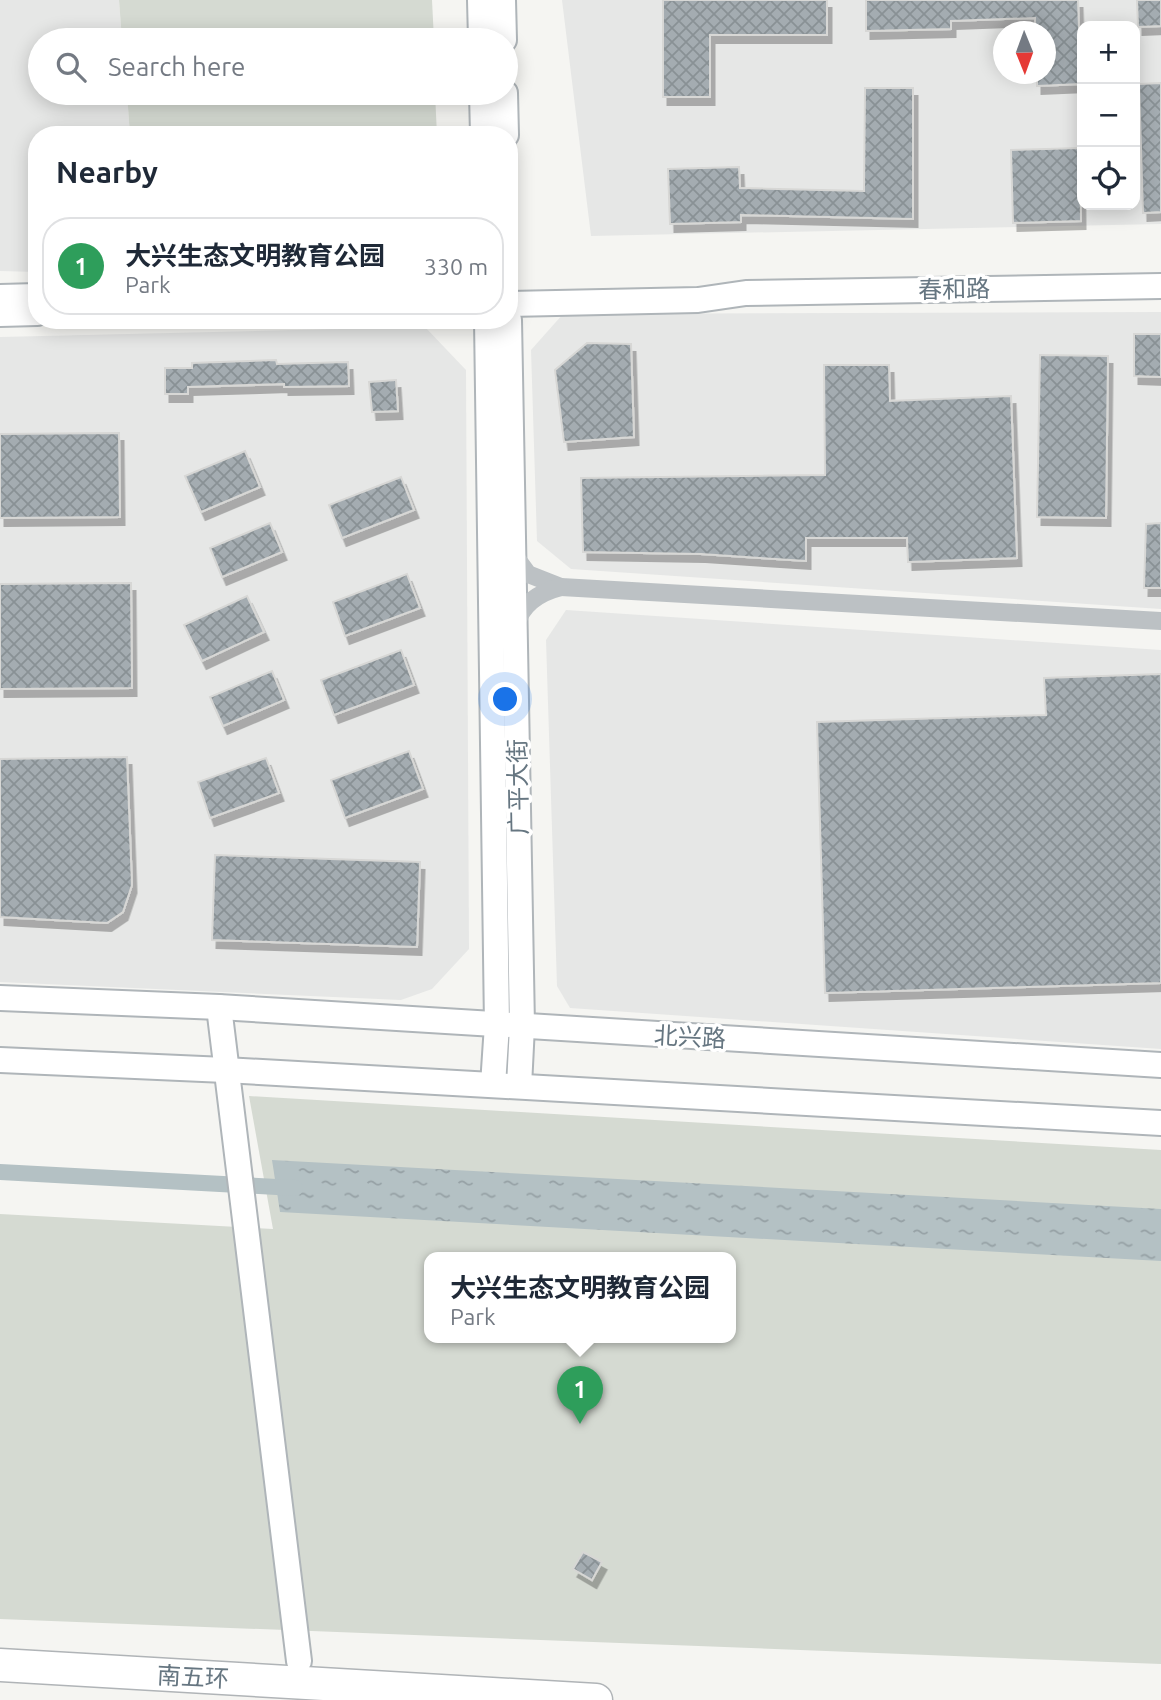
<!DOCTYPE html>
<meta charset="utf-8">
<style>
:root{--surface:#fff;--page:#f2f2f3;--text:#1f2937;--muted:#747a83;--line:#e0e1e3;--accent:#0f766e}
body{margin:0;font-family:Ubuntu,"Noto Sans SC",sans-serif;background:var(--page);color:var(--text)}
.controls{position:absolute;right:21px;top:21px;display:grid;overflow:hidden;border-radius:14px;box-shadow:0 4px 18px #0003}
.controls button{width:63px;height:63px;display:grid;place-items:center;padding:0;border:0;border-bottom:2px solid var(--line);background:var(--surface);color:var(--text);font:35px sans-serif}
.compass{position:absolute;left:993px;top:21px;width:63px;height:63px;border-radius:50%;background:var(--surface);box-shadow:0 4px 18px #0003;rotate:179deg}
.you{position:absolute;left:506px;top:700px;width:24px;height:24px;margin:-18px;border:5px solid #fff;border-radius:50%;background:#1a73e8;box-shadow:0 0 0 10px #1a73e833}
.badge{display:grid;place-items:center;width:46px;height:46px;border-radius:50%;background:var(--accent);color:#fff;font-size:23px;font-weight:700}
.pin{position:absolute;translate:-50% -58px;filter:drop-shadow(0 2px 4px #0008)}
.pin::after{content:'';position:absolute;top:37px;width:24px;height:21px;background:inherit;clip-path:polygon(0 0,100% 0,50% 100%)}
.popup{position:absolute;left:424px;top:1252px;width:312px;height:91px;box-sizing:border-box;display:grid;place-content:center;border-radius:14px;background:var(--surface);filter:drop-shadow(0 2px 5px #0005);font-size:23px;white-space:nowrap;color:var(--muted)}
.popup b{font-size:26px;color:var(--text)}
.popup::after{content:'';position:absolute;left:50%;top:100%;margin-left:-14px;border:14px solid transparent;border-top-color:var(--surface)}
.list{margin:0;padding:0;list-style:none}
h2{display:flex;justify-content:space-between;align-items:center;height:91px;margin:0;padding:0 28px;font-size:30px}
h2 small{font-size:23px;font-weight:400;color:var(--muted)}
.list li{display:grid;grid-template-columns:46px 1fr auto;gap:21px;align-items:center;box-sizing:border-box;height:98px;margin:0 14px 14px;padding:0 14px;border:2px solid var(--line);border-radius:28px}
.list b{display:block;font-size:26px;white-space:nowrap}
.list p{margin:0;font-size:23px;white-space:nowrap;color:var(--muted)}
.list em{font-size:23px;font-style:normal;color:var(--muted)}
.icon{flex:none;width:38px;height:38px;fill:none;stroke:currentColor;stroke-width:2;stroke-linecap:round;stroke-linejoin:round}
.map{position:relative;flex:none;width:1161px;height:1700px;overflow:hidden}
.search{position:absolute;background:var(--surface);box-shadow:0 4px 18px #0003;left:28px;top:28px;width:490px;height:77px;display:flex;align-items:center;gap:18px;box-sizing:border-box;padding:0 24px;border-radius:38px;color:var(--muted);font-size:26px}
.panel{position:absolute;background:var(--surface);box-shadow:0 4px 18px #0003;left:28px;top:126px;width:490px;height:203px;border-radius:28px}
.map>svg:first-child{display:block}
</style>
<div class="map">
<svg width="1161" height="1700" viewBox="0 0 1161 1700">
<defs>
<pattern id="water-ripples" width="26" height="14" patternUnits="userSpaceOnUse" patternTransform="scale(1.75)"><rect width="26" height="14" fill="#b4c1c4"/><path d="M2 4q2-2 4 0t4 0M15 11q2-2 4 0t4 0" fill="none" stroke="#96a1a5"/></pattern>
<pattern id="building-cross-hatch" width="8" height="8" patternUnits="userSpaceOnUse" patternTransform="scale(1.75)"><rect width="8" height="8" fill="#a4acb1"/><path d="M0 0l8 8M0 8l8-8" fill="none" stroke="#899195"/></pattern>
<filter id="shadow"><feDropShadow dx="4.5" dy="8" stdDeviation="0" flood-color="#0004"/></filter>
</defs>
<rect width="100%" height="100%" fill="#f5f5f2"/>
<g fill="#e6e7e6" fill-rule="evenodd">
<path d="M0 0H119L122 40H40V93H127L130 135H37V272L0 271Z"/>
<path d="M562 0H1161V224L591 236ZM1082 26H1135V205H1082ZM1004 32H1046V74H1004Z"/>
<path d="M1161 312V609L571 569 537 541 531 350 563 314Z"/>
<path d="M425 327 466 370 469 949 432 989 401 1000 0 982V337Z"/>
<path d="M566 610 1161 650V1049L570 1008 557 986 546 640Z"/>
</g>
<g fill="#d5dad2" fill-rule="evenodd">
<path d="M119 0H432L434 40H122Z"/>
<path d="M127 93H435L437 135H130Z"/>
<path d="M249 1096 1161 1150V1664L0 1619V1214L273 1229ZM430 1258H730V1338H430Z"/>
</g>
<path fill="url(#water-ripples)" d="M272 1160 1161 1209V1261L280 1212Z"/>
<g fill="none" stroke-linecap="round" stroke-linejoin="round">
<path stroke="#b4c1c4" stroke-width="16" d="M0 1172 295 1188"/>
</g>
<g fill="url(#building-cross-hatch)" stroke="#d7d7d5" stroke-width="2" filter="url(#shadow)">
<path d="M663 0H827V35H710V97H663Z"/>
<path d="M866 0H1078L1081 84 1037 86V74H1046V32H1035V18L951 21V29L866 31Z"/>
<path d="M1137 0H1161V26L1138 27Z"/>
<path d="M1161 83V212L1143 213 1139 84Z"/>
<path d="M865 88H913V219L741 215V222L670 224 668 169 739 167 740 188 864 191Z"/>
<path d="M1080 148 1081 221 1013 223 1011 150Z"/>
<path d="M1134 334H1161V377L1134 376Z"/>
<path d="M587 343 631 344 634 437 564 442 555 370Z"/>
<path d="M1040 355 1108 356 1106 518 1037 517Z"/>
<path d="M276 360 277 364 348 362 349 386 284 387V384L188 387V394H165V368H192V363Z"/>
<path d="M824 365H889L890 401 1011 396 1017 558 908 562 907 538H806V561L701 554 583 552 581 478 825 475Z"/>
<path d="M396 380 398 411 372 412 369 382Z"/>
<path d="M119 433 120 517 0 518V434Z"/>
<path d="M245 451 260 487 201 512 185 476Z"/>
<path d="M401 477 414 510 342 538 329 505Z"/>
<path d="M270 523 282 552 222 577 210 548Z"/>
<path d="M1161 523V588H1144L1146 524Z"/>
<path d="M407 574 420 608 345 636 333 602Z"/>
<path d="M131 583 132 688 0 689V584Z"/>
<path d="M247 596 264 632 202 661 184 625Z"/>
<path d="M401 650 414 685 334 715 321 680Z"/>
<path d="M272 671 284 700 223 726 210 697Z"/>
<path d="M1161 674V983L825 993 817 722 1046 715 1044 678Z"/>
<path d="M409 751 423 789 345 818 331 780Z"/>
<path d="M127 757 132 885 123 912 107 923 0 917V759Z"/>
<path d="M266 758 279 793 210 818 198 782Z"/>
<path d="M215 855 420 862 417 947 212 940Z"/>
<path d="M583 1552 602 1562 592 1580 573 1569Z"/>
</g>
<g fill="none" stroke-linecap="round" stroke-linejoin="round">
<g stroke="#afb5b9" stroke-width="28">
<g id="secondary">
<path d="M480 0 481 40"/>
<path d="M503 0 504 40"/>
<path d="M482 93 483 135"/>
<path d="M505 93 506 135"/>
<path d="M0 297 37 296"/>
<path d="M509 304 698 300 746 293 1161 286"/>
<path d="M0 314 37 313"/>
<path d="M487 320 497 1025 493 1085"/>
<path d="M509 320 522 1026 519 1086"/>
<path d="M0 998 219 1007 1161 1065"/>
<path d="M219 1007 299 1661"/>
<path d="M0 1060 225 1070 1161 1123"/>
</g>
</g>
<g stroke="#b0b4b7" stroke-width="35">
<path id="highway" d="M0 1665 596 1700"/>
</g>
<g stroke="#bcc1c4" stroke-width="18">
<path d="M514 555 528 574 561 587 1161 621"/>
<path d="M516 625C522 603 541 592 561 587"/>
</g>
<use href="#secondary" stroke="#fff" stroke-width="24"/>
<use href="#highway" stroke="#fff" stroke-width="32"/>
</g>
<g text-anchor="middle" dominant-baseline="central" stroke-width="7" stroke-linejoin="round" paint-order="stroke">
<g font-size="24" fill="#667681" stroke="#fff">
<text transform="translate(954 289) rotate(-1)">春和路</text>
<text transform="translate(518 787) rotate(-91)">广平大街</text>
<text transform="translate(690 1037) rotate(3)">北兴路</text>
<text transform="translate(193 1677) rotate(3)">南五环</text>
</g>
</g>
</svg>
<div class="controls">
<button>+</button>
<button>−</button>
<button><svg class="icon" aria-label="locate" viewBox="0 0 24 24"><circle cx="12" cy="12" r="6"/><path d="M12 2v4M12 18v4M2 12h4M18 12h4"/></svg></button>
</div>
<svg class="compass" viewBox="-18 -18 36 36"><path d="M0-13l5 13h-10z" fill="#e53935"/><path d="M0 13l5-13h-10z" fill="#747a83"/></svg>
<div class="you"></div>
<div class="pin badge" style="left:580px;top:1424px;background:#2e9e5b">1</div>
<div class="popup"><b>大兴生态文明教育公园</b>Park</div>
<div class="search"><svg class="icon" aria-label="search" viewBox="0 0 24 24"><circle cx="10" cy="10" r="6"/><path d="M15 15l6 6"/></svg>Search here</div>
<section class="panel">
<h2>Nearby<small></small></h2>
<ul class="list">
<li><span class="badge" style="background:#2e9e5b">1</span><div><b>大兴生态文明教育公园</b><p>Park</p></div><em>330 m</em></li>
</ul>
</section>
</div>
